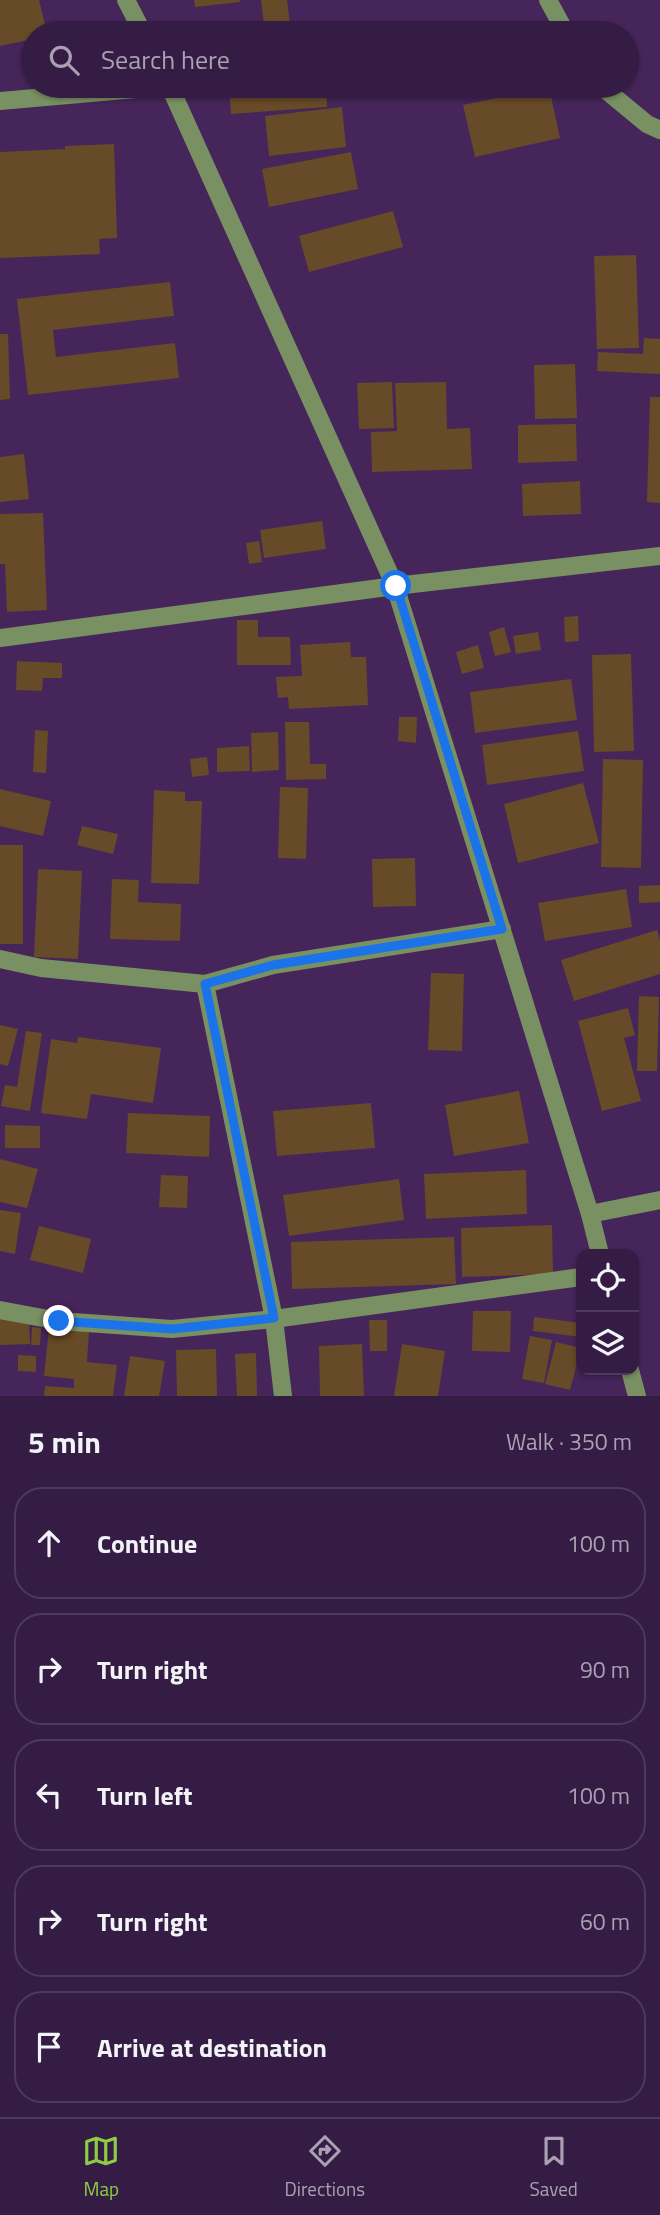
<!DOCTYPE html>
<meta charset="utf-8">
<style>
:root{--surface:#341c44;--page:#3f294f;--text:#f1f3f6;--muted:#a9a1b2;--line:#4e3a5d;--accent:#8ecd42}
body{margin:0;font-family:"Titillium Web",sans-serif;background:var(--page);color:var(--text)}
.controls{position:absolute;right:21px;bottom:21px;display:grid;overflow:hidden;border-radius:14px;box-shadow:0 2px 5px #0004}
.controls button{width:63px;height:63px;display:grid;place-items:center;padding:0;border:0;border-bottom:2px solid var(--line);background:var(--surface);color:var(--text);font:35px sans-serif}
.stop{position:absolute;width:21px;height:21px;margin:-16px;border:5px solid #1a73e8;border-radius:50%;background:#fff}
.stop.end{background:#1a73e8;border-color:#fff;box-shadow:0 2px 7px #0008}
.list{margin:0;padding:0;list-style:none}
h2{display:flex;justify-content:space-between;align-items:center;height:91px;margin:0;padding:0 28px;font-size:30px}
h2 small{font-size:23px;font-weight:400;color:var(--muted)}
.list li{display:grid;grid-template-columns:46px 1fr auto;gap:21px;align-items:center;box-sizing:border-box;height:112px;margin:0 14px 14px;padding:0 14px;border:2px solid var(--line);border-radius:28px}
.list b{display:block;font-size:26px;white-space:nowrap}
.list em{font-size:23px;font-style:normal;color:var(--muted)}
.icon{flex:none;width:38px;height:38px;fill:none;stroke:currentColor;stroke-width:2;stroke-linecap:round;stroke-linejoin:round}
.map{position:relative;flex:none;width:660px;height:1396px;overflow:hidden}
.search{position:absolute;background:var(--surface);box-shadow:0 2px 5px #0004;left:21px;right:21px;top:21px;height:77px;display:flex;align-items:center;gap:18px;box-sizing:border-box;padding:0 24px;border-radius:38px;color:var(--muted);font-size:26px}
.sheet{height:721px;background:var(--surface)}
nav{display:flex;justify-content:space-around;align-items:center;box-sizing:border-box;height:98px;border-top:2px solid var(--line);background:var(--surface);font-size:19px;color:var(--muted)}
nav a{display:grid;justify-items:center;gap:4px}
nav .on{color:var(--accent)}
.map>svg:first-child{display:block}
</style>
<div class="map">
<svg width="660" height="1396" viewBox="0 0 660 1396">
<rect width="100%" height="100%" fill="#46255a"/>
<g fill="#674a27">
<path d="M0 0H39L47 33H33V39L0 46Z"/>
<path d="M194 0H240V2L195 7Z"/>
<path d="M261 0H287L291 32 265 33Z"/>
<path d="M229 86H326L327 107 231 114Z"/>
<path d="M549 87 560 138 475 157 463 105Z"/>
<path d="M342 107 346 147 269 156 265 116Z"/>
<path d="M114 144 117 238 99 239 100 254 0 258V152L65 149V146Z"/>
<path d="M351 152 358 189 269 207 262 169Z"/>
<path d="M393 211 403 247 309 272 299 236Z"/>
<path d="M636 255 639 348 597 349 594 256Z"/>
<path d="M170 282 174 316 53 330 56 357 175 343 179 378 28 395 17 299Z"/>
<path d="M0 334H8L10 399 0 400Z"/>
<path d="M644 338 660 339V374L597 371 598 352 643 354Z"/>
<path d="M575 364 577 418 535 419 534 365Z"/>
<path d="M392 382 394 428 359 429 357 383Z"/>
<path d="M446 382 447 429 470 428 472 469 372 472 371 432 397 431 395 383Z"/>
<path d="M650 397H660V503L647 502Z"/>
<path d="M576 424 577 461 518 463V425Z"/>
<path d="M24 454 29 499 0 502V457Z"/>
<path d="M580 481 581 514 523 516 522 484Z"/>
<path d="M43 513 47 610 7 612 5 564H0V514Z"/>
<path d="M322 521 326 549 264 558 260 530Z"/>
<path d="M259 541 262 562 249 564 246 543Z"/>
<path d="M578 616 579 641 565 642 564 617Z"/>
<path d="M237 620H258V637H290L291 665H237Z"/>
<path d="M504 627 511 652 495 656 489 632Z"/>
<path d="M538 632 541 650 516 654 513 636Z"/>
<path d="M350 642 351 657H366L368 705 289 709 288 697 278 698 276 677 302 676 300 645Z"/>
<path d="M478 645 484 668 462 674 456 652Z"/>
<path d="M631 654 634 751 594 752 592 655Z"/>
<path d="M17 661 62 663V678H43L42 691 16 690Z"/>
<path d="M571 679 577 720 475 733 470 692Z"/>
<path d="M399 717H417L416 743 398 741Z"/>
<path d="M285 722H309L310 764H326V779L286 780Z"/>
<path d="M35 730 48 731 46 773 33 772Z"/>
<path d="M578 731 584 771 487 785 482 745Z"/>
<path d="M278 732 279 770 252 772 251 733Z"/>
<path d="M249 746 250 771 217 772V748Z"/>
<path d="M207 757 209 775 192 777 190 759Z"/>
<path d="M603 759 643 760 641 868 601 867Z"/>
<path d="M583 783 599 843 518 863 504 804Z"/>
<path d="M280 787 308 788 306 859 278 858Z"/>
<path d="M0 789 51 801 43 836 0 826Z"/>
<path d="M154 790 185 792V801H202L199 884 151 883Z"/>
<path d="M82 826 118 834 113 854 77 845Z"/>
<rect x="0" y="845" width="23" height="99"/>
<path d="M415 858 416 906 373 907 372 859Z"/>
<path d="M38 869 82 871 78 959 34 957Z"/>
<path d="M112 879 139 880 138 902 181 904 180 941 110 939Z"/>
<path d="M660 885V902L639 903V886Z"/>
<path d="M626 889 632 927 545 941 538 903Z"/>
<path d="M657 930 660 940V974L574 1001 561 960Z"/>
<path d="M431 973 464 974 462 1051 428 1050Z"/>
<path d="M639 996 659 997 657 1071H637Z"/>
<path d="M628 1008 635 1035 624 1038 641 1101 602 1111 578 1021Z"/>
<path d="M0 1025 18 1029 8 1066 0 1064Z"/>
<path d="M26 1031 42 1033 30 1111 1 1106 5 1085 17 1087Z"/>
<path d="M78 1037 161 1048 153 1103 91 1094 87 1119 41 1113 51 1039 77 1043Z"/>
<path d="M519 1091 529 1143 454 1156 445 1105Z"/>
<path d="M371 1103 375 1148 277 1156 273 1111Z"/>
<path d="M128 1113 210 1116 209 1157 126 1153Z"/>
<path d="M5 1125 40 1126V1148H5Z"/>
<path d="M0 1159 38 1169 27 1208 0 1202Z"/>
<path d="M526 1170 527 1214 426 1219 424 1174Z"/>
<path d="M161 1175 188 1176 187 1208 159 1207Z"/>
<path d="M399 1179 404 1220 289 1236 283 1195Z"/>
<path d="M0 1210 21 1213 15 1254 0 1251Z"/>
<path d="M552 1225 553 1274 462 1277 461 1228Z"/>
<path d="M39 1226 91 1239 83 1273 30 1260Z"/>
<path d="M454 1237 456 1284 292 1289 291 1242Z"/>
<path d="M473 1311H511L510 1352 472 1351Z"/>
<path d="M534 1317 581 1323V1337L533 1331Z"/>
<path d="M29 1318 30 1344 0 1345V1319Z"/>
<path d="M369 1320H387V1351H370Z"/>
<path d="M32 1327 41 1328 40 1345H31Z"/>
<path d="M49 1328 89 1331 87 1362 117 1365 113 1396H44L45 1386 74 1388V1379L44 1376Z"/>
<path d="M530 1336 552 1340 544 1383 522 1379Z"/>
<path d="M556 1342 581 1348 570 1390 545 1384Z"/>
<path d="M362 1344 364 1396H320L319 1346Z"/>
<path d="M402 1344 445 1351 438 1396H394Z"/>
<path d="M216 1349 217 1396H177L176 1350Z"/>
<path d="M256 1353 257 1396H237L235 1354Z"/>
<path d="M18 1355 36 1356V1372L18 1371Z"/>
<path d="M130 1356 165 1361 159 1396H124Z"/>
</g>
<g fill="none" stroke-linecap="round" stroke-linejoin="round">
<g stroke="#799162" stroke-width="18">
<path d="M126 0 143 33"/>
<path d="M548 0 566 33"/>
<path d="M601 86 647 124 660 130"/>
<path d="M170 87 395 586 660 556"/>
<path d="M0 101 170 86"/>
<path d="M0 638 395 586 590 1214 600 1254"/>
<path d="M0 959 41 968 205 984 273 965 502 929"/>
<path d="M205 984 274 1319 283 1396"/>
<path d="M590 1214 660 1200"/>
<path d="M0 1310 59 1321 172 1329 274 1319 581 1277"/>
<path d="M630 1370 637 1396"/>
</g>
</g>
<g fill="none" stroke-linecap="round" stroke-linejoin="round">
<path stroke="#1a73e8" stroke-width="9" d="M59 1321 172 1329 274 1318 205 984 273 965 502 929 396 586"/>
</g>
</svg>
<div class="controls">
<button><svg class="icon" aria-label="locate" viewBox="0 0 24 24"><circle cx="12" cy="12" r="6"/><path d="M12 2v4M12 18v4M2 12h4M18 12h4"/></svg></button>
<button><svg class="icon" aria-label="layers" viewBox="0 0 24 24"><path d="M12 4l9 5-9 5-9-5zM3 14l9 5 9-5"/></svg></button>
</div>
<div class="stop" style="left:396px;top:586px"></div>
<div class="stop end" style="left:59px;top:1321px"></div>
<div class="search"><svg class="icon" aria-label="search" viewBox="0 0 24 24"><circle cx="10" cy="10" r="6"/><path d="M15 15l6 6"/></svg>Search here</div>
</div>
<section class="sheet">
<h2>5 min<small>Walk · 350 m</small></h2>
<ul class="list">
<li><svg class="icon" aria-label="ahead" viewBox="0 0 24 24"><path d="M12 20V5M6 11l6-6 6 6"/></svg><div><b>Continue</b></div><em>100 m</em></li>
<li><svg class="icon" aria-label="right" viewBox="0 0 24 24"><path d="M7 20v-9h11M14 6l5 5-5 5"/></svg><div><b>Turn right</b></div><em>90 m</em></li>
<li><svg class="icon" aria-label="left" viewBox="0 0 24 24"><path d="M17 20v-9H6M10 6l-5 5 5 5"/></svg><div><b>Turn left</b></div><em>100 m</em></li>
<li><svg class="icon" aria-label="right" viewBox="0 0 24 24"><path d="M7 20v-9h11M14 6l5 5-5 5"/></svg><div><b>Turn right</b></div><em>60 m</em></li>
<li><svg class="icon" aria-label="arrive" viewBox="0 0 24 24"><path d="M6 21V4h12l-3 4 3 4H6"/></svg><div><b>Arrive at destination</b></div></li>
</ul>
</section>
<nav>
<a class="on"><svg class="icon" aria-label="map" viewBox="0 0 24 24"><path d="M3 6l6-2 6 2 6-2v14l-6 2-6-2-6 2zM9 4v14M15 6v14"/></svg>Map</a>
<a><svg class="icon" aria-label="directions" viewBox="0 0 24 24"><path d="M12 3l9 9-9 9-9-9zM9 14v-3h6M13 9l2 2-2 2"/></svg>Directions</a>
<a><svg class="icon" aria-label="saved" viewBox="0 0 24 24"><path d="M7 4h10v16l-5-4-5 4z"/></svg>Saved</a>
</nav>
